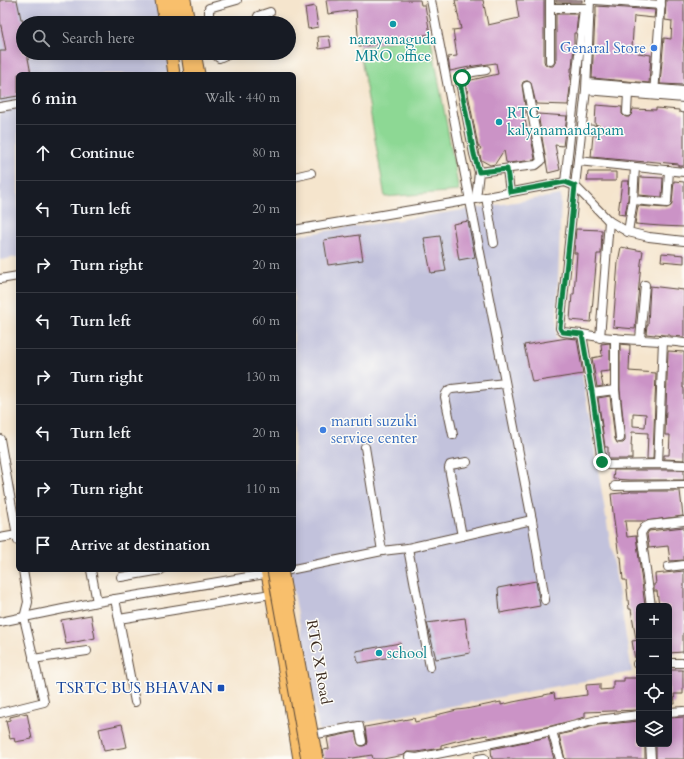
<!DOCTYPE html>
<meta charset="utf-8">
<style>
:root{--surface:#171b24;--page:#242831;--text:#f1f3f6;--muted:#9ea1a6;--line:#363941}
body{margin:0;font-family:Cardo,serif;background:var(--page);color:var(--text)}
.controls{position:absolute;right:12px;bottom:12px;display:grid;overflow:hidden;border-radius:6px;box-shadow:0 2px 10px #0003}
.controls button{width:36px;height:36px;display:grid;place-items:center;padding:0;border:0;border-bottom:1px solid var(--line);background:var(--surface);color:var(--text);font:20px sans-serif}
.stop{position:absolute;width:12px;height:12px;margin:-9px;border:3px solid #0b8043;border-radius:50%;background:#fff}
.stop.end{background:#0b8043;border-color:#fff;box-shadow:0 1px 4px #0008}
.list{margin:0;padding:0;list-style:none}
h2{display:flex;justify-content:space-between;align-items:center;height:52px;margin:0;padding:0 16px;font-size:17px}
h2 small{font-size:13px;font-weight:400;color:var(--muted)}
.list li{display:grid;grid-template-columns:26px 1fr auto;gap:12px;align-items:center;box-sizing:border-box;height:56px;padding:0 16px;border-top:1px solid var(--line)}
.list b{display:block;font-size:15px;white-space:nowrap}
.list em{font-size:13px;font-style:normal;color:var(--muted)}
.icon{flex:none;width:22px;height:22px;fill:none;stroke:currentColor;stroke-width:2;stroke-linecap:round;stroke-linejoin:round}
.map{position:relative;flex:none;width:684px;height:759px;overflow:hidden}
.search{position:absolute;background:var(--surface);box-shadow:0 2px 10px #0003;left:16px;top:16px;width:280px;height:44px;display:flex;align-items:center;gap:10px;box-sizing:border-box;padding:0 14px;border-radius:22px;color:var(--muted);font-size:15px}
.panel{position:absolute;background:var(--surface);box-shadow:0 2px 10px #0003;left:16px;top:72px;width:280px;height:500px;border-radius:6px}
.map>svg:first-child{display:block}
</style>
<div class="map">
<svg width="684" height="759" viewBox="0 0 684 759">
<rect width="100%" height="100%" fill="#fdfcf7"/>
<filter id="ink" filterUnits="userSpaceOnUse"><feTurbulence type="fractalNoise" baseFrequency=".025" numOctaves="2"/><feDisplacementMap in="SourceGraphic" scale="8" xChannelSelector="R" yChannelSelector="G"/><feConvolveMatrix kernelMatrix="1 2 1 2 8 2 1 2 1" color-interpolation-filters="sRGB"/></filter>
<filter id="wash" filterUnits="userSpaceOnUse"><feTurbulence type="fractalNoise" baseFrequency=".012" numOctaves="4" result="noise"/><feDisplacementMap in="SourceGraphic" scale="16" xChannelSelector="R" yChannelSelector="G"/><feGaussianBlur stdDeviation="0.9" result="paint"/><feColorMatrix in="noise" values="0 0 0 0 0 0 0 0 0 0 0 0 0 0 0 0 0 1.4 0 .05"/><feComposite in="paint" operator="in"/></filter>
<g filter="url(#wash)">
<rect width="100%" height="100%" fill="#f5e5cd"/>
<g fill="#c2c2dc">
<path d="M0 0H158L162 23H23V53H167L171 74H18V257L0 260Z"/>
<path d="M561 195 556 341 577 344 632 672 319 731 290 570H294V236Z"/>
</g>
<path fill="#8dd894" stroke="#648159" d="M430 34 459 191 385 197 359 47Z"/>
<g id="blocks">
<g fill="#cb93c6" fill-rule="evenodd">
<path d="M0 0H17L21 19H23V25H22L23 32V53H27L31 74H18V96L0 99V51H6L0 21Z"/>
<path d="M326 0H420L421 5H425L430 34 359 47 356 10 328 14Z"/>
<path d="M455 0H483L488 25 519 18 516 0H544V61L545 64 550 66H553L556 61V14H578L576 33H574V45L572 68H571V74H570L571 79 568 105 536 104 531 83 528 81H526L523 82 522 85 526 113H524L527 132H530L535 159 534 160 509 163 506 162 504 150 495 164 490 165 481 160 479 151 481 148 478 146 466 83 467 81 498 74 496 63 474 66 450 71 448 57 457 56 453 30 461 29Z"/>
<rect x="556" y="0" width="26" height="2"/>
<path d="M666 0H684V35L683 51H684V85L660 84 664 38 671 39 672 21 665 20Z"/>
<path d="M315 6 318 27 308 29 305 8Z"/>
<path d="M596 6 655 10 654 18 634 16 633 32 632 47H638V53L651 55 649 83 592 78 595 16H596Z"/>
<path d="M329 36 331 47 319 49 318 37Z"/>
<path d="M596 105 622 107V114L624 116 626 117H629L631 115 633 109 656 110V108L679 110V112L684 113V166H678V164L646 161V162L591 157 593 135H599L601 133 602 131V128L600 126 595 124Z"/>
<path d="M538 114 567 116 563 146 555 145 560 170 548 173Z"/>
<path d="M588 172H616V181H587Z"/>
<path d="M640 177 663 178 662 197 639 195Z"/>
<path d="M622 181H629L628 199 625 215 618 214Z"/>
<path d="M674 181 684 182V227L660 226 635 224 638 206 667 208 671 206 672 203Z"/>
<path d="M468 221 475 257 459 260 453 224Z"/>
<path d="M576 229 602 230 601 254H597L591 322 570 320 572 294H574L577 253H574Z"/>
<path d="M359 235 363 260 328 265 324 240 338 238V237L345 236 346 237Z"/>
<path d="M440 236 446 271 431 273 424 238Z"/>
<path d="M621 247 643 251 641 263 635 329 613 327 618 262Z"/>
<path d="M662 253 684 255V263L661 261Z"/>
<path d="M650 286 684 290V337L670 336V335H664L655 334V335L646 334 647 325H648Z"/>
<path d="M567 338 577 339 583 374 532 382 524 345Z"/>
<path d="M610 343V371L600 372 603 386 597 387 592 358 602 356 601 344Z"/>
<path d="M620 344 630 345 629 371 656 373 653 459H647L648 433 632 432 631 446H632V459H608V447H605L598 398 610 396 615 439 617 443H623L625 441V437L620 390ZM633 413 646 414 645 427 633 426Z"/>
<path d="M668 351 684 352V373H683V388H684V460L664 459V455H669L670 435H665Z"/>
<path d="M614 470H684V480H629L613 479Z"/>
<path d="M630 491H680L683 516 646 521H625L627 537 636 536 645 606H639V639H636L631 609H629L626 580H623L621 557H619L614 521 611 494 630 492Z"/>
<path d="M684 527V560L670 561 668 546 649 548 647 534 649 531Z"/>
<path d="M684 571V633H683V652L669 653V606H659L657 591H654V584H656L655 574Z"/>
<path d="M536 581 540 606 500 613 498 588Z"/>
<path d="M91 615 95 638 66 644 61 620Z"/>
<path d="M465 618 470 653 436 659 427 623Z"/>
<path d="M639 640V658L635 659 632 641Z"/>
<path d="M400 643 402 655 358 663 356 651Z"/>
<path d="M669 670H683V694H674L675 704H669Z"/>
<path d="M624 678H639V710L585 712V717L551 726 488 738 487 735 456 741 441 745V748L417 752H407L404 755 383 759H373L372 755 346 759H325L323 750 329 749 327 738 355 732 358 744 361 746H363L366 745 367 742 365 727 414 718 415 722 436 717V715L457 710 466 709 501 702V705L513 702 544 696V695L554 693 555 699 587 695 586 685 600 684V690L613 689V681H624Z"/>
<path d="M27 713 32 739 15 742 14 738 10 739 6 721 10 720V717Z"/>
<path d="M684 717V759H656V744H669V718Z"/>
<path d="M639 721V744H645V759H565L559 735 598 725Z"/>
<path d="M122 724 127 747 104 751 99 729Z"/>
<path d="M548 737 554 759H492L491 749Z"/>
</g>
</g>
</g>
<g filter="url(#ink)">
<use href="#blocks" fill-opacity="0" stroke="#574638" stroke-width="1"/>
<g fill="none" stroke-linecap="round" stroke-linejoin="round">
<g stroke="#574638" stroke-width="10">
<g id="minor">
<path d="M431 0 532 520 545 600"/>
<path d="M550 0V61"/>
<path d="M590 0 586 90 575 186 560 328 561 330 563 332 582 334 592 393 602 462 604 464 608 465 658 464 684 465"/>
<path d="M595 0 661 5"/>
<path d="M550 8H589"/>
<path d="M209 23V8L237 0"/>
<path d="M256 23 258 16 270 12"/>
<path d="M213 53 219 58 230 53"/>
<path d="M587 83 684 91"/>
<path d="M586 90 684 98"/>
<path d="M654 94 661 0"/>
<path d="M0 107 18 104"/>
<path d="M627 112 628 93"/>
<path d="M582 129 597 130"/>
<path d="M578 161 684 172"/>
<path d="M507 169 510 192"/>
<path d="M479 172 474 154 460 82C464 71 476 72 486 70"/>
<path d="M294 177 311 173"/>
<path d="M565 182 584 8"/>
<path d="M486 197 494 243"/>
<path d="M476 199 479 172 536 165 541 161 527 86"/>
<path d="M633 200 667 203 669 170"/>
<path d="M294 230 470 200 565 182 575 186 609 221 628 232 649 237 684 241"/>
<path d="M628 232 633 200 635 167"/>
<path d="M0 279 18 276"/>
<path d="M582 334C616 341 650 339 684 343"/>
<path d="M600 338 609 221"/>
<path d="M615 338V390"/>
<path d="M640 339 645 285"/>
<path d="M592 393 615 390 620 438"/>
<path d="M453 435 445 397C446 392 448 390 452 389L505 383"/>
<path d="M0 439 18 541"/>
<path d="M365 447 382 551"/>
<path d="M658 464 663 340"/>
<path d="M615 486 684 485"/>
<path d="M462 536 449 468 450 465 467 462"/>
<path d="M0 538 17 535"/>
<path d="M408 548 430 667"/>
<path d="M668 567 684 565"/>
<path d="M294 569 382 551 408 548 532 520"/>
<path d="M91 570 97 602"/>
<path d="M121 577 161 570"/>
<path d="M115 599 135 702"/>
<path d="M651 606 646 570 641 533 645 527 649 525 684 521"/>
<path d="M119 619 265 595 271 593"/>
<path d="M0 622 97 602 290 570"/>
<path d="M33 659 87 651"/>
<path d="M669 663H684"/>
<path d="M637 664H639"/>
<path d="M669 712 684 711"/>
<path d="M0 713 44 702 24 618 28 602 23 570"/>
<path d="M552 731 560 759"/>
<path d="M317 734 359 726 362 741"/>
<path d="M650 744 651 759"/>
<path d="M409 757 417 758 552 731 597 720 639 715"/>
<path d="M478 759 484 758V759"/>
</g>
</g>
<g stroke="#574638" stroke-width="13">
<g id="major">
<path d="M161 0 165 23"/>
<path d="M169 0 173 23"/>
<path d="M177 0 181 23"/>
<path d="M185 0 189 23"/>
<path d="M171 53 174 74"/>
<path d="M187 53 190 74"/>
<path d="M195 53 199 74"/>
<path d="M266 570 271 593 299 759"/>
</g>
</g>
<use href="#minor" stroke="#fff" stroke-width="8"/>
<use href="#major" stroke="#f8bf6c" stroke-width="11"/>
<g stroke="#574638" stroke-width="13" stroke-linecap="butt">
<g id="major-bridge">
<path d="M273 570 307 759"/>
<path d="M282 570 317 759"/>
</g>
</g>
<use href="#major-bridge" stroke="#f8bf6c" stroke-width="11"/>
</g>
</g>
<g fill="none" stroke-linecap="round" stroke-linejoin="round" filter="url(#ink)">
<path stroke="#0b8043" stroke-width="5" d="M462 78 460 82 474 154 479 172 507 169 510 192 565 182 575 186 560 328 561 330 563 332 582 334 592 392 602 462"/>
</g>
<g fill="#0f9aa8" stroke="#fdfcf7" stroke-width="1.5">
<circle cx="393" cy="24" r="4"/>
<circle cx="499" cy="122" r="4"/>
<circle cx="379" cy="653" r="4"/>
</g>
<g fill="#3f7fe0" stroke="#fdfcf7" stroke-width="1.5">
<circle cx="654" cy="48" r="4"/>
<circle cx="323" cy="430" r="4"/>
</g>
<rect fill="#1a4fb4" stroke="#fdfcf7" stroke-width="1.5" x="217" y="684" width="8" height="8" rx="2"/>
<g text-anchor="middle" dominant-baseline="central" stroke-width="3" stroke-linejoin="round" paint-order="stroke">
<g font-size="15" fill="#0d838f" stroke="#fdfcf7" text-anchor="start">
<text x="393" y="39" text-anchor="middle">narayanaguda<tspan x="393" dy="17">MRO office</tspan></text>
<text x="507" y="113">RTC<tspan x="507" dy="17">kalyanamandapam</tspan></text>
<text x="387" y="653">school</text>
</g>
<g font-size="15" fill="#366cbe" stroke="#fdfcf7" text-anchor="end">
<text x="646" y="48">Genaral Store</text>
<text x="331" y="421" text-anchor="start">maruti suzuki<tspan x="331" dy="17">service center</tspan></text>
</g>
<g font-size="15" fill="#3b2a1e" stroke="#fdfcf7">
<text transform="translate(319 662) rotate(80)">RTC X Road</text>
</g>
<g font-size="15" fill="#164399" stroke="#fdfcf7" text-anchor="end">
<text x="213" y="688">TSRTC BUS BHAVAN</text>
</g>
</g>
</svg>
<div class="controls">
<button>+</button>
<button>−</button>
<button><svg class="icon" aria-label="locate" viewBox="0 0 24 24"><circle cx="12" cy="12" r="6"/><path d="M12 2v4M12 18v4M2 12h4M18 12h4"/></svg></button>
<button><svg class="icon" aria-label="layers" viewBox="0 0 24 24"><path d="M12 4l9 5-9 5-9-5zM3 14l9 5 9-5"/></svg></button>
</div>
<div class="stop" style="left:462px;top:78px"></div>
<div class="stop end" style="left:602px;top:462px"></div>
<div class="search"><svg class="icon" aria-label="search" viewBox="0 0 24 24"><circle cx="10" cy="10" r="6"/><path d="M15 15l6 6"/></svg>Search here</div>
<section class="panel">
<h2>6 min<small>Walk · 440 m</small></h2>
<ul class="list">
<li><svg class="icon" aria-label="ahead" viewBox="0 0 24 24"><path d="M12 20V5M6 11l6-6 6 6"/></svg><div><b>Continue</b></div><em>80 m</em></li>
<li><svg class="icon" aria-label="left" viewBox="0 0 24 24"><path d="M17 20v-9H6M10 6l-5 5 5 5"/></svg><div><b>Turn left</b></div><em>20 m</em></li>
<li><svg class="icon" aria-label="right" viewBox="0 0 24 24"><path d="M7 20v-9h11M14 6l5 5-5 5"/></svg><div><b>Turn right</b></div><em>20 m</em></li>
<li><svg class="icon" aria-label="left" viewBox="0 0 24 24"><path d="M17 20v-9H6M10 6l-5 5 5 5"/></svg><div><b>Turn left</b></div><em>60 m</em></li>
<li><svg class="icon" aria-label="right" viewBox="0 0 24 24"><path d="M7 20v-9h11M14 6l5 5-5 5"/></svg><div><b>Turn right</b></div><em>130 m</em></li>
<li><svg class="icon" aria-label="left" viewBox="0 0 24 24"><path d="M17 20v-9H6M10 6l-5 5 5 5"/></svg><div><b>Turn left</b></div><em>20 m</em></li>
<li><svg class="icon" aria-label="right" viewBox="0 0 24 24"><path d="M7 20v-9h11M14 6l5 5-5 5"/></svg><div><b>Turn right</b></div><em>110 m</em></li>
<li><svg class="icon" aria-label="arrive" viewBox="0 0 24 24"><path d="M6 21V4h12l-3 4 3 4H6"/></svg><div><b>Arrive at destination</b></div></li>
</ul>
</section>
</div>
